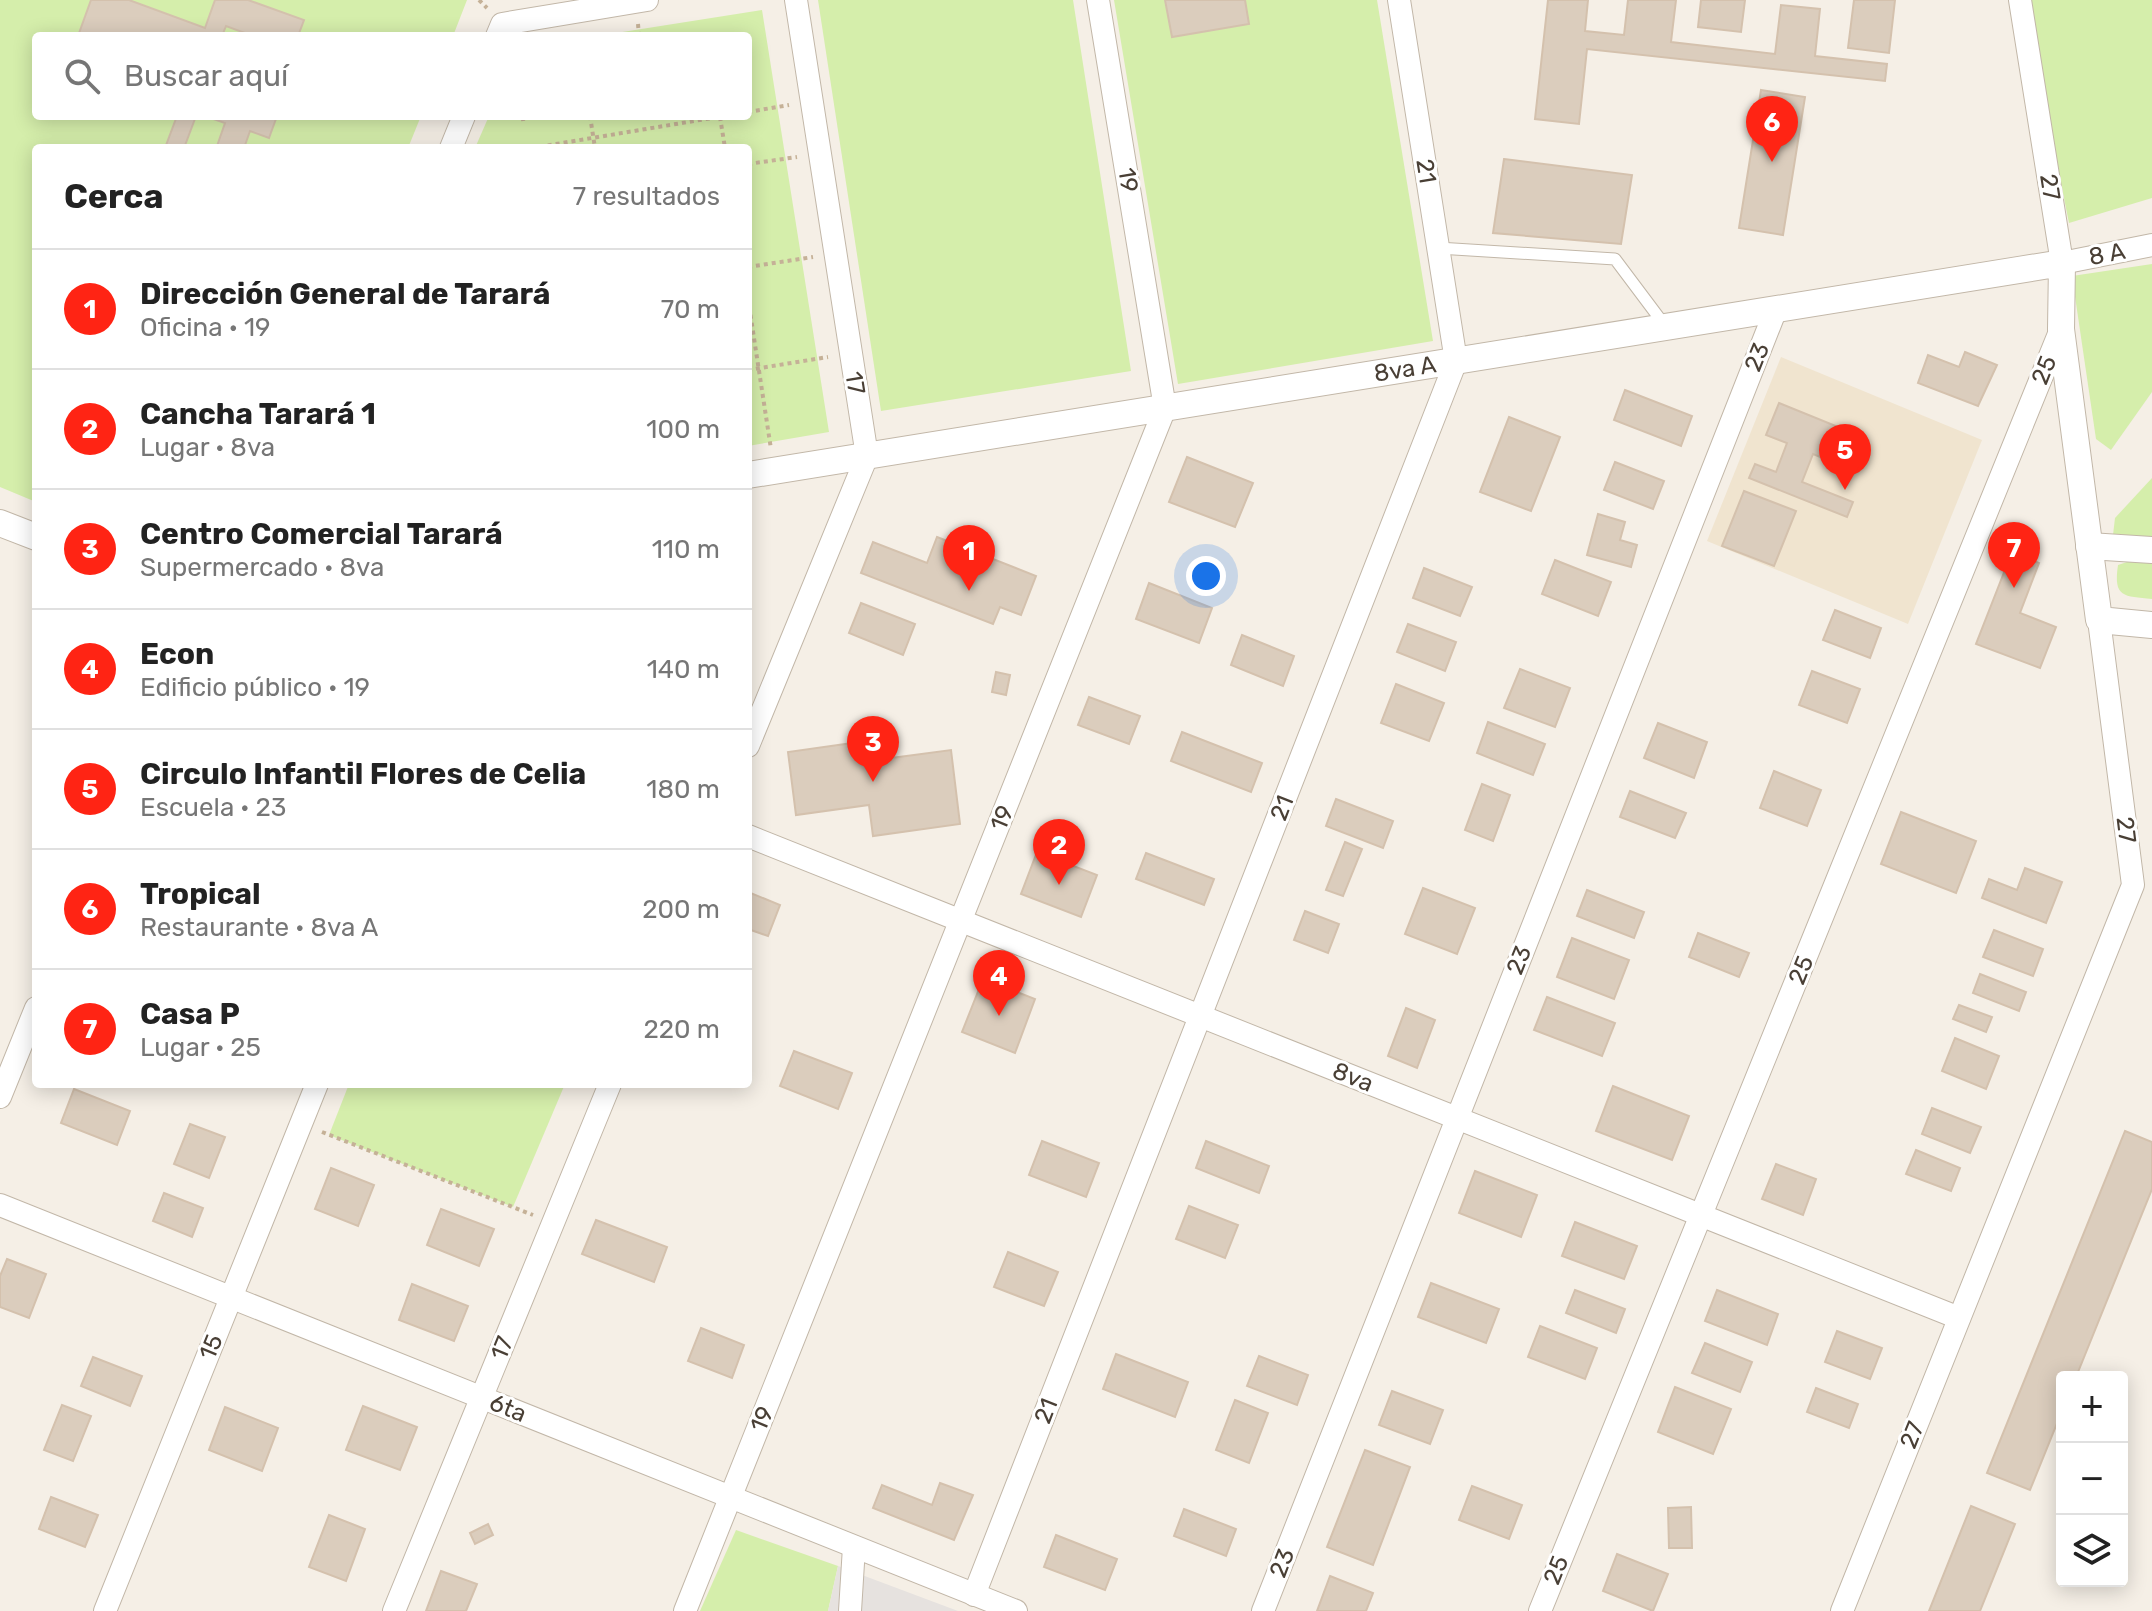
<!DOCTYPE html>
<html lang="es">
<meta charset="utf-8">
<style>
:root{--surface:#fff;--page:#f6f6f6;--text:#222;--muted:#767676;--line:#e0e0e0;--accent:#ff2414}
body{margin:0;font-family:Rubik,sans-serif;background:var(--page);color:var(--text)}
.controls{position:absolute;right:24px;bottom:24px;display:grid;overflow:hidden;border-radius:8px;box-shadow:0 4px 20px #0003}
.controls button{width:72px;height:72px;display:grid;place-items:center;padding:0;border:0;border-bottom:2px solid var(--line);background:var(--surface);color:var(--text);font:40px sans-serif}
.you{position:absolute;left:1206px;top:576px;width:28px;height:28px;margin:-20px;border:6px solid #fff;border-radius:50%;background:#1a73e8;box-shadow:0 0 0 12px #1a73e833}
.badge{display:grid;place-items:center;width:52px;height:52px;border-radius:50%;background:var(--accent);color:#fff;font-size:26px;font-weight:700}
.pin{position:absolute;translate:-50% -66px;filter:drop-shadow(0 2px 4px #0008)}
.pin::after{content:'';position:absolute;top:42px;width:28px;height:24px;background:inherit;clip-path:polygon(0 0,100% 0,50% 100%)}
.list{margin:0;padding:0;list-style:none}
h2{display:flex;justify-content:space-between;align-items:center;height:104px;margin:0;padding:0 32px;font-size:34px}
h2 small{font-size:26px;font-weight:400;color:var(--muted)}
.list li{display:grid;grid-template-columns:52px 1fr auto;gap:24px;align-items:center;box-sizing:border-box;height:120px;padding:0 32px;border-top:2px solid var(--line)}
.list b{display:block;font-size:30px;white-space:nowrap}
.list p{margin:0;font-size:26px;white-space:nowrap;color:var(--muted)}
.list em{font-size:26px;font-style:normal;color:var(--muted)}
.icon{flex:none;width:44px;height:44px;fill:none;stroke:currentColor;stroke-width:2;stroke-linecap:round;stroke-linejoin:round}
.map{position:relative;flex:none;width:2152px;height:1611px;overflow:hidden}
.search{position:absolute;background:var(--surface);box-shadow:0 4px 20px #0003;left:32px;top:32px;width:720px;height:88px;display:flex;align-items:center;gap:20px;box-sizing:border-box;padding:0 28px;border-radius:8px;color:var(--muted);font-size:30px}
.panel{position:absolute;background:var(--surface);box-shadow:0 4px 20px #0003;left:32px;top:144px;width:720px;height:944px;border-radius:8px}
.map>svg:first-child{display:block}
</style>
<div class="map">
<svg width="2152" height="1611" viewBox="0 0 2152 1611">
<rect width="100%" height="100%" fill="#f5efe6"/>
<path fill="#f0e4cf" d="M1781 357 1982 440 1908 624 1707 541Z"/>
<g fill="#d5eeab">
<path d="M0 0H467L453 36H36V116H421L408 148H36V502L0 487Z"/>
<path d="M818 0H1073L1131 371 881 411Z"/>
<path d="M1114 0H1377L1433 341 1178 384Z"/>
<path d="M2031 0H2152V198L2069 223 2050 128Z"/>
<path d="M762 10 829 432 748 446V148H475L489 116H748V36H597Z"/>
<path d="M2152 264V392L2111 450 2096 439 2072 276Z"/>
<path d="M2152 478V543L2113 535 2115 518Z"/>
<path d="M2130 561H2152V599C2124 596 2113 598 2118 565Z"/>
<path d="M349 1084H565L513 1207 329 1135Z"/>
<path d="M736 1530 838 1566 828 1611H700Z"/>
</g>
<path fill="#e6e2df" d="M838 1566 958 1611H828Z"/>
<g fill="#dbcdbd" stroke="#d4c1ad" stroke-width="2">
<path d="M91 0H129L205 28 215 0H248L304 20 298 36H253L226 26 222 36H78Z"/>
<path d="M1165 0H1245L1249 24 1172 37Z"/>
<path d="M1548 0H1588L1585 31 1624 35 1628 0H1676L1671 42 1775 54 1781 5 1820 9 1815 56 1887 64 1885 81 1587 49 1579 124 1535 119Z"/>
<path d="M1701 0H1745L1741 32 1698 27Z"/>
<path d="M1854 0H1895L1889 53 1848 48Z"/>
<path d="M1761 90 1805 97 1783 235 1739 228Z"/>
<path d="M177 116H196L184 148H165Z"/>
<path d="M205 116H277L269 138 250 131 244 148 217 146 225 123Z"/>
<path d="M1504 159 1632 175 1621 244 1493 233Z"/>
<path d="M1965 352 1997 365 1978 406 1918 383 1928 355 1959 367Z"/>
<path d="M1625 390 1692 416 1681 446 1614 420Z"/>
<path d="M1779 403 1858 435 1845 467 1813 454 1802 482 1853 502 1847 517 1749 478 1755 464 1776 472 1787 443 1766 435Z"/>
<path d="M1509 417 1560 437 1531 511 1480 492Z"/>
<path d="M1187 457 1253 483 1235 527 1169 502Z"/>
<path d="M1615 462 1664 481 1653 509 1604 490Z"/>
<path d="M1744 491 1796 511 1774 566 1722 546Z"/>
<path d="M1598 514 1625 522 1620 540 1637 545 1631 567 1587 555Z"/>
<path d="M937 537 1036 576 1021 615 1000 607 993 624 861 573 873 542 927 563Z"/>
<path d="M2012 552 2039 563 2020 613 2056 627 2040 668 1976 644Z"/>
<path d="M1555 560 1611 582 1598 616 1542 594Z"/>
<path d="M1424 568 1472 587 1460 616 1413 598Z"/>
<path d="M1149 583 1212 608 1199 643 1136 619Z"/>
<path d="M861 603 915 624 903 655 849 633Z"/>
<path d="M1835 610 1881 628 1870 658 1823 640Z"/>
<path d="M1408 624 1456 642 1445 671 1397 652Z"/>
<path d="M1242 635 1294 656 1283 686 1231 665Z"/>
<path d="M1520 669 1570 688 1555 727 1504 708Z"/>
<path d="M1812 671 1860 689 1847 723 1799 705Z"/>
<path d="M996 672 1010 675 1006 695 992 692Z"/>
<path d="M1396 684 1444 703 1429 741 1381 723Z"/>
<path d="M1089 697 1140 716 1129 744 1078 725Z"/>
<path d="M1488 722 1545 744 1533 775 1477 753Z"/>
<path d="M1658 723 1707 742 1694 778 1644 758Z"/>
<path d="M1182 732 1262 763 1251 792 1171 761Z"/>
<path d="M874 740 876 760 951 750 960 824 873 836 869 805 796 815 788 752Z"/>
<path d="M1774 771 1821 790 1807 826 1760 808Z"/>
<path d="M1482 784 1510 795 1493 841 1465 830Z"/>
<path d="M1630 791 1686 813 1675 838 1620 817Z"/>
<path d="M1336 799 1393 821 1383 848 1326 826Z"/>
<path d="M1901 812 1976 841 1956 893 1881 864Z"/>
<path d="M1345 842 1362 849 1343 896 1326 890Z"/>
<path d="M1037 852 1097 875 1081 917 1021 894Z"/>
<path d="M1146 853 1214 879 1204 905 1136 879Z"/>
<path d="M2025 868 2062 882 2046 923 1982 898 1989 879 2017 890Z"/>
<path d="M1423 888 1475 908 1457 954 1405 934Z"/>
<path d="M1587 890 1644 912 1634 938 1577 916Z"/>
<path d="M748 892 780 905 768 936 748 929Z"/>
<path d="M1305 911 1339 924 1328 953 1294 940Z"/>
<path d="M1994 930 2043 949 2033 976 1983 957Z"/>
<path d="M1698 933 1749 953 1739 977 1689 957Z"/>
<path d="M1572 938 1629 960 1614 999 1557 977Z"/>
<path d="M1980 974 2026 992 2019 1011 1973 993Z"/>
<path d="M983 979 1035 999 1015 1053 962 1032Z"/>
<path d="M1547 997 1615 1023 1602 1056 1534 1030Z"/>
<path d="M1959 1005 1992 1017 1986 1032 1953 1019Z"/>
<path d="M1406 1008 1435 1020 1417 1068 1388 1056Z"/>
<path d="M1955 1038 1999 1056 1986 1089 1942 1071Z"/>
<path d="M794 1051 852 1073 838 1109 780 1086Z"/>
<path d="M1613 1086 1689 1116 1672 1160 1596 1131Z"/>
<path d="M74 1089 130 1111 117 1145 61 1123Z"/>
<path d="M1932 1108 1981 1127 1970 1153 1922 1134Z"/>
<path d="M190 1124 225 1137 209 1178 174 1164Z"/>
<path d="M2125 1131 2152 1142V1189L2076 1377H2062V1411L2030 1490 1987 1473Z"/>
<path d="M1042 1141 1099 1163 1086 1197 1029 1175Z"/>
<path d="M1206 1141 1269 1166 1259 1193 1196 1168Z"/>
<path d="M1916 1150 1960 1168 1951 1191 1906 1174Z"/>
<path d="M1776 1164 1816 1179 1803 1215 1762 1199Z"/>
<path d="M331 1168 374 1185 358 1226 315 1209Z"/>
<path d="M1475 1171 1537 1195 1521 1237 1459 1213Z"/>
<path d="M164 1193 203 1208 192 1237 153 1221Z"/>
<path d="M1189 1206 1238 1225 1225 1258 1176 1239Z"/>
<path d="M441 1209 494 1229 479 1266 427 1245Z"/>
<path d="M596 1220 667 1247 654 1282 582 1254Z"/>
<path d="M1575 1222 1637 1246 1624 1279 1562 1256Z"/>
<path d="M1008 1252 1058 1272 1044 1306 994 1287Z"/>
<path d="M7 1259 46 1274 29 1318 0 1307V1276Z"/>
<path d="M1431 1283 1499 1309 1486 1343 1418 1317Z"/>
<path d="M412 1284 468 1306 454 1341 399 1320Z"/>
<path d="M1575 1290 1625 1309 1616 1333 1566 1313Z"/>
<path d="M1717 1290 1778 1314 1767 1345 1705 1321Z"/>
<path d="M1540 1326 1597 1348 1585 1379 1528 1357Z"/>
<path d="M701 1328 744 1345 732 1378 688 1361Z"/>
<path d="M1837 1331 1882 1348 1870 1379 1825 1362Z"/>
<path d="M1705 1343 1752 1362 1740 1392 1692 1373Z"/>
<path d="M1116 1354 1188 1382 1175 1417 1103 1389Z"/>
<path d="M1259 1356 1308 1375 1297 1405 1247 1386Z"/>
<path d="M93 1357 142 1376 130 1406 81 1386Z"/>
<path d="M1675 1387 1731 1409 1713 1454 1658 1432Z"/>
<path d="M1816 1388 1858 1404 1849 1428 1807 1412Z"/>
<path d="M1392 1391 1443 1410 1430 1444 1379 1425Z"/>
<path d="M1235 1400 1268 1413 1249 1463 1216 1450Z"/>
<path d="M62 1405 91 1416 73 1461 44 1450Z"/>
<path d="M363 1406 417 1427 400 1470 346 1450Z"/>
<path d="M225 1407 278 1428 262 1471 209 1450Z"/>
<path d="M1365 1450 1410 1467 1373 1565 1327 1547Z"/>
<path d="M940 1483 973 1495 954 1540 873 1508 882 1485 932 1505Z"/>
<path d="M1472 1486 1522 1505 1509 1539 1459 1520Z"/>
<path d="M51 1497 98 1515 85 1547 39 1529Z"/>
<path d="M1971 1506 2015 1524 1980 1611H1929Z"/>
<path d="M1691 1507 1692 1548H1669L1668 1508Z"/>
<path d="M1184 1509 1236 1529 1226 1556 1174 1536Z"/>
<path d="M329 1515 365 1529 346 1581 309 1567Z"/>
<path d="M488 1524 493 1535 475 1544 470 1533Z"/>
<path d="M1056 1535 1117 1559 1105 1590 1044 1567Z"/>
<path d="M1617 1554 1668 1574 1653 1611 1603 1591Z"/>
<path d="M441 1571 477 1584 466 1611H426Z"/>
<path d="M1330 1576 1373 1593 1366 1611H1317Z"/>
</g>
<g fill="none" stroke-linecap="round" stroke-linejoin="round">
<g stroke="#c2b7a8" stroke-width="13">
<path id="service" d="M1438 248 1615 259 1666 327"/>
</g>
<g stroke="#c2b7a8" stroke-width="24">
<g id="minor">
<path d="M2020 0 2062 263 2152 245"/>
<path d="M497 36 502 24 647 0"/>
<path d="M451 148 464 116"/>
<path d="M748 746 867 456 796 0"/>
<path d="M748 836 1959 1318"/>
<path d="M0 1097 36 1008"/>
<path d="M0 1205 1016 1611"/>
<path d="M974 1595 1456 361 1399 0"/>
<path d="M105 1611 317 1084"/>
<path d="M394 1611 610 1084"/>
<path d="M685 1611 1165 408 1098 0"/>
<path d="M850 1611 854 1547"/>
<path d="M1263 1611 1776 309"/>
<path d="M1540 1611 2061 329"/>
<path d="M1842 1611 2133 885 2099 620"/>
</g>
</g>
<g stroke="#c2b7a8" stroke-width="28">
<g id="tertiary">
<path d="M748 475 2062 263 2061 329 2099 620 2152 625"/>
<path d="M0 523 36 537"/>
<path d="M2089 546 2152 550"/>
</g>
</g>
<g stroke="#c5b197" stroke-width="4" stroke-dasharray="4 4" stroke-linecap="butt">
<path d="M479 0 487 8"/>
<path d="M638 24 639 36"/>
<path d="M748 112 789 105"/>
<path d="M517 116V120L541 116"/>
<path d="M590 116 595 148"/>
<path d="M720 117 725 148"/>
<path d="M532 148 724 116"/>
<path d="M748 164 797 157"/>
<path d="M748 267 813 257"/>
<path d="M748 299 771 449"/>
<path d="M748 370 828 357"/>
<path d="M322 1132 533 1215"/>
</g>
<use href="#service" stroke="#fff" stroke-width="11"/>
<use href="#minor" stroke="#fff" stroke-width="22"/>
<use href="#tertiary" stroke="#fff" stroke-width="26"/>
</g>
<g text-anchor="middle" dominant-baseline="central" stroke-width="6" stroke-linejoin="round" paint-order="stroke">
<g font-size="24" fill="#493f35" stroke="#fff">
<text transform="translate(1426 171) rotate(81)">21</text>
<text transform="translate(1128 180) rotate(81)">19</text>
<text transform="translate(2050 187) rotate(81)">27</text>
<text transform="translate(2107 254) rotate(-11)">8 A</text>
<text transform="translate(1757 357) rotate(-68)">23</text>
<text transform="translate(1405 369) rotate(-9)">8va A</text>
<text transform="translate(2044 370) rotate(-68)">25</text>
<text transform="translate(855 383) rotate(81)">17</text>
<text transform="translate(1282 808) rotate(-69)">21</text>
<text transform="translate(1002 818) rotate(-68)">19</text>
<text transform="translate(2126 830) rotate(83)">27</text>
<text transform="translate(1519 960) rotate(-68)">23</text>
<text transform="translate(1801 970) rotate(-68)">25</text>
<text transform="translate(1353 1077) rotate(22)">8va</text>
<text transform="translate(211 1347) rotate(-68)">15</text>
<text transform="translate(502 1348) rotate(-68)">17</text>
<text transform="translate(508 1408) rotate(22)">6ta</text>
<text transform="translate(1046 1411) rotate(-69)">21</text>
<text transform="translate(762 1419) rotate(-68)">19</text>
<text transform="translate(1912 1435) rotate(-68)">27</text>
<text transform="translate(1282 1563) rotate(-69)">23</text>
<text transform="translate(1556 1570) rotate(-68)">25</text>
</g>
</g>
</svg>
<div class="controls">
<button>+</button>
<button>−</button>
<button><svg class="icon" aria-label="layers" viewBox="0 0 24 24"><path d="M12 4l9 5-9 5-9-5zM3 14l9 5 9-5"/></svg></button>
</div>
<div class="you"></div>
<div class="pin badge" style="left:969px;top:591px">1</div>
<div class="pin badge" style="left:1059px;top:885px">2</div>
<div class="pin badge" style="left:873px;top:782px">3</div>
<div class="pin badge" style="left:999px;top:1016px">4</div>
<div class="pin badge" style="left:1845px;top:490px">5</div>
<div class="pin badge" style="left:1772px;top:162px">6</div>
<div class="pin badge" style="left:2014px;top:588px">7</div>
<div class="search"><svg class="icon" aria-label="search" viewBox="0 0 24 24"><circle cx="10" cy="10" r="6"/><path d="M15 15l6 6"/></svg>Buscar aquí</div>
<section class="panel">
<h2>Cerca<small>7 resultados</small></h2>
<ul class="list">
<li><span class="badge">1</span><div><b>Dirección General de Tarará</b><p>Oficina · 19</p></div><em>70 m</em></li>
<li><span class="badge">2</span><div><b>Cancha Tarará 1</b><p>Lugar · 8va</p></div><em>100 m</em></li>
<li><span class="badge">3</span><div><b>Centro Comercial Tarará</b><p>Supermercado · 8va</p></div><em>110 m</em></li>
<li><span class="badge">4</span><div><b>Econ</b><p>Edificio público · 19</p></div><em>140 m</em></li>
<li><span class="badge">5</span><div><b>Circulo Infantil Flores de Celia</b><p>Escuela · 23</p></div><em>180 m</em></li>
<li><span class="badge">6</span><div><b>Tropical</b><p>Restaurante · 8va A</p></div><em>200 m</em></li>
<li><span class="badge">7</span><div><b>Casa P</b><p>Lugar · 25</p></div><em>220 m</em></li>
</ul>
</section>
</div>
